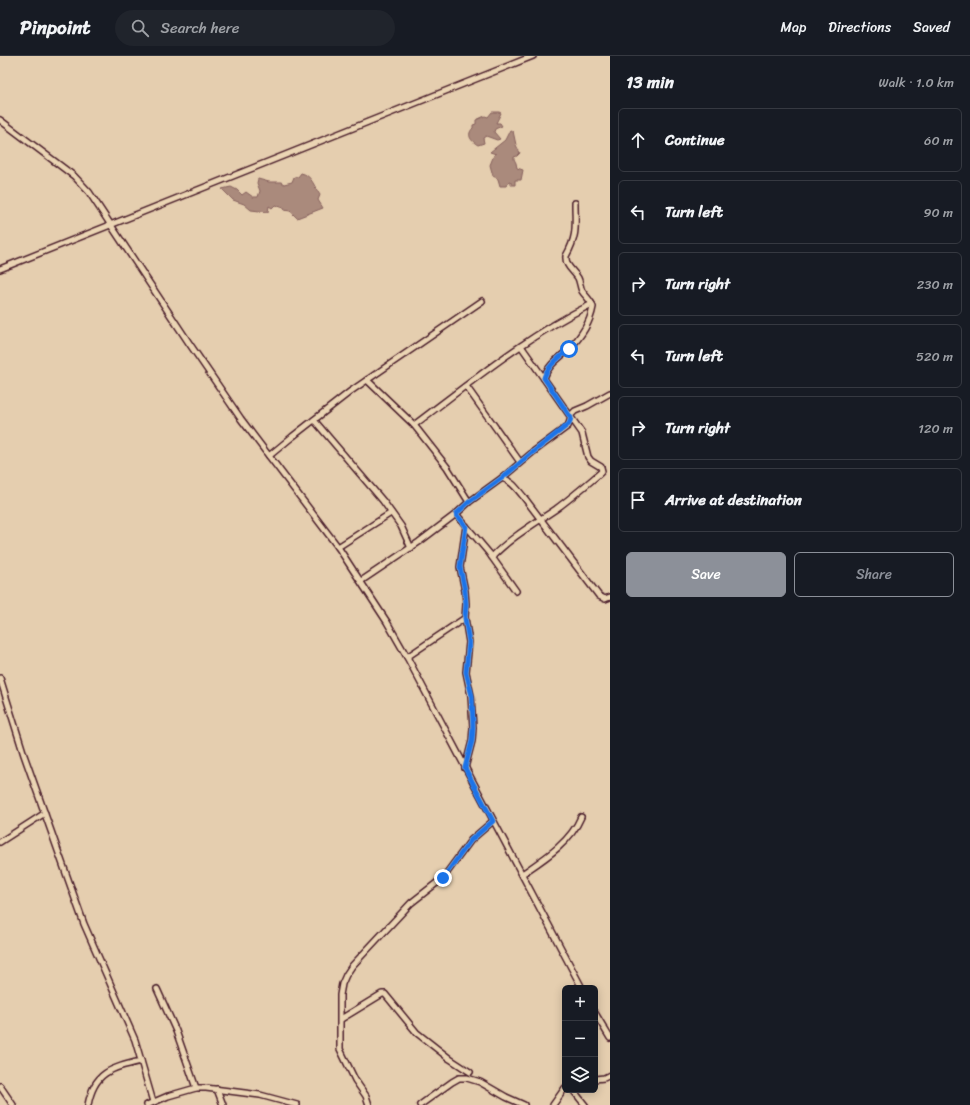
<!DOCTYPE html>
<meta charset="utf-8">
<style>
:root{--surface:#171b24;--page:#20242c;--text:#f1f3f6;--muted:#9ea1a6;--line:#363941;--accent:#8c9099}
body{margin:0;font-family:Sriracha,sans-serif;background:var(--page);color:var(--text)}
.controls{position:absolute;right:12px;bottom:12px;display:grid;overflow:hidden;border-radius:6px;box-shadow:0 2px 10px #0003}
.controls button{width:36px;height:36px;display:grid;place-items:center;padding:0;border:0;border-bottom:1px solid var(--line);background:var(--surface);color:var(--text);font:20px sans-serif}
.stop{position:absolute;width:12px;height:12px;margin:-9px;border:3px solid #1a73e8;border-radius:50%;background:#fff}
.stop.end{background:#1a73e8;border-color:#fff;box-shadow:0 1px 4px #0008}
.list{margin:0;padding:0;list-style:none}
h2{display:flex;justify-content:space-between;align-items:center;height:52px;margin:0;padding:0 16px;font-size:17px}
h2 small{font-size:13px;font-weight:400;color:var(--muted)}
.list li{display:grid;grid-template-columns:26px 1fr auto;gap:12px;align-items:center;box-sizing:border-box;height:64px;margin:0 8px 8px;padding:0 8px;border:1px solid var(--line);border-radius:6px}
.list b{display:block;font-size:15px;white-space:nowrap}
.list em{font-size:13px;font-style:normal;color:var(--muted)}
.actions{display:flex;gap:8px;padding:12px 16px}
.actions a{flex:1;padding:9px 0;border:1px solid var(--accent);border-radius:6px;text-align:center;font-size:14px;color:var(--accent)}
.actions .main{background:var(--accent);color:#fff}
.icon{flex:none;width:22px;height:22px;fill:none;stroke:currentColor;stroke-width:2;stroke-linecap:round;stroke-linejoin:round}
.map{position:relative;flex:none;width:610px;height:1049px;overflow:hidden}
header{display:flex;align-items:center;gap:24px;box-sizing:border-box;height:56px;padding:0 20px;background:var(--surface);border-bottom:1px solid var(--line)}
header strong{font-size:19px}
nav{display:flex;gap:22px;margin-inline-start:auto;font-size:14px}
.search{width:280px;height:36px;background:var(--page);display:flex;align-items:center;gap:10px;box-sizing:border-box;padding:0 14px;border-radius:22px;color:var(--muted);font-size:15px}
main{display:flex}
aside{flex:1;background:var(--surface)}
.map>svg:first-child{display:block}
</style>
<header>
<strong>Pinpoint</strong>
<div class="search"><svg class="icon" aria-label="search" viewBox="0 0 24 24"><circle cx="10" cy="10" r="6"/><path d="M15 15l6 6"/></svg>Search here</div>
<nav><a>Map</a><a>Directions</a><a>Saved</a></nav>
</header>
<main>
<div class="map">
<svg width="610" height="1049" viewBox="0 0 610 1049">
<rect width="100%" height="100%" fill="#e5ceaf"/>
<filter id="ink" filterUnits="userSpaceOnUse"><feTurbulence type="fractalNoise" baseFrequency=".025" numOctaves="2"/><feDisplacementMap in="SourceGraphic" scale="8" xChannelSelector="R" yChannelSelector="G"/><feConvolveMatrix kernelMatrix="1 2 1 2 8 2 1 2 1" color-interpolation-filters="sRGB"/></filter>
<g filter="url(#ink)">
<g fill="#aa8a7c" stroke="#845f5c">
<path d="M492 56H499L501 57 496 67H500L502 70 495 73 494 76 500 83 497 84 486 80 483 82 484 87 478 89C471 85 466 79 473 72V69L476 68V64L485 60 488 61Z"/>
<path d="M510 74 513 75 516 89 520 97 517 100 514 101V103L516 107 517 112 523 114 521 124H515V129H511V126L509 125 506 130H500L498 123 493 120 490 109 494 99 496 98 490 96 505 84Z"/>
<path d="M301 117C312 119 314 131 320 139L318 144 323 152 297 162 290 155 284 154V152L275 149 272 152 269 150 268 156 251 154 244 148 233 144 222 133 231 131 237 134 242 139 246 136 253 141H258L260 135 257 127 258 123 269 126H281L284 128 292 126 294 121H298Z"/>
</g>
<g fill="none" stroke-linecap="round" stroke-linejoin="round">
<g stroke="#4a1f2b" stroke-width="8">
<g id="minor">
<path d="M0 64 74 120 89 136 189 287 241 363 338 491 387 566 407 601 582 932"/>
<path d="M0 213 533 0"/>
<path d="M544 322C548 309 558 303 568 294 580 282 590 268 593 251 591 244 586 241 582 235 580 231 580 226 578 222 573 214 565 210 566 200 578 179 575 169 575 147"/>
<path d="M367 324 414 369 447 411 469 446"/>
<path d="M466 330 520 406"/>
<path d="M314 364 383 445 401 470 411 492"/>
<path d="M414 369C471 326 528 279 592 248"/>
<path d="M269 400 292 381 351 335 482 245"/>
<path d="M502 422C512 425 517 433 523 440L599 540 605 543 610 541"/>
<path d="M456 458 489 497 516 535"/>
<path d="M338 491 391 457"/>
<path d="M492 501C510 482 534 468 556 453 571 442 585 430 599 418L602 415 601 411 591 405 588 401 582 377 521 290"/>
<path d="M361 525 419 486 456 458 469 446 502 422 533 396 568 370 570 365 571 359 575 355 587 350 610 337"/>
<path d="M407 601 465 562"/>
<path d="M0 622 24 699 84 868 135 984 153 1046"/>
<path d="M465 712 472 685 473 672 471 640 466 616 469 586 465 562 466 548 465 535 460 511 466 470"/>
<path d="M0 786 45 757"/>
<path d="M522 818C544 803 570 787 581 761"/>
<path d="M157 933 176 975 196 1032"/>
<path d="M595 957 610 982"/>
<path d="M341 963 382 938H385L417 977 450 1003 470 1016"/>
<path d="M595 1023 604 1022 610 1019"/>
<path d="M0 1030 13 1049"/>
<path d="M217 1033 223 1049"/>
<path d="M573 1034 585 1049"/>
<path d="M88 1049C94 1016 111 1012 141 1005"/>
<path d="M147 1049 168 1040 196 1032H206L260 1039 297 1049"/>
<path d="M369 1049 366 1040 355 1024 340 993V939L342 928 346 919 352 910 411 847 443 822 471 784 493 765"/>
<path d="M420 1049 452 1026 459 1022H467L480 1026 506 1041 524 1049"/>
<path d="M553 1049 565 1032"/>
</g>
</g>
<use href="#minor" stroke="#ebd5b4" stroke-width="5"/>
</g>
</g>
<g fill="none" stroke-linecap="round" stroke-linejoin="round" filter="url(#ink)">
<path stroke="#1a73e8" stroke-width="5" d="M443 822 471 784 493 765 465 712 472 685 473 672 472 640 466 616 469 586 465 562 466 548 465 535 460 511 466 470 456 458 469 446 502 422 533 396 569 368 571 362 544 322C548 309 559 302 569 293"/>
</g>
</svg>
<div class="controls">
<button>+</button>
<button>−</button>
<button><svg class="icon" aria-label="layers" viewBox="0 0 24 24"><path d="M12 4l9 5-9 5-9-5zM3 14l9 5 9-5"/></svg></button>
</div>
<div class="stop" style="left:569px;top:293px"></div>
<div class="stop end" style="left:443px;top:822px"></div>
</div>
<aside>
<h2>13 min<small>Walk · 1.0 km</small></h2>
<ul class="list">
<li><svg class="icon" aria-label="ahead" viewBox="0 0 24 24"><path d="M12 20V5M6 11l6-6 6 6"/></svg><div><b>Continue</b></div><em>60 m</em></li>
<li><svg class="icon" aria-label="left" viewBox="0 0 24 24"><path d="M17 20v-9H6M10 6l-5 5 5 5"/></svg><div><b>Turn left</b></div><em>90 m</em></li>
<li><svg class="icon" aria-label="right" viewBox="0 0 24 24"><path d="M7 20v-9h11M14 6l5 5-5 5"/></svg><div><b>Turn right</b></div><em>230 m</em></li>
<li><svg class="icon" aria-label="left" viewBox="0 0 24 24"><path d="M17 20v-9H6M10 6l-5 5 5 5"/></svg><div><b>Turn left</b></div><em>520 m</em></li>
<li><svg class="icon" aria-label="right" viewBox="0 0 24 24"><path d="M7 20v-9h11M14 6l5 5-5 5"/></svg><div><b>Turn right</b></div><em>120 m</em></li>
<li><svg class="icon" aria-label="arrive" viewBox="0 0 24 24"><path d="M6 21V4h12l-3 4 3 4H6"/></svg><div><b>Arrive at destination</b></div></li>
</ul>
<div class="actions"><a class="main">Save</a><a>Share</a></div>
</aside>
</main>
